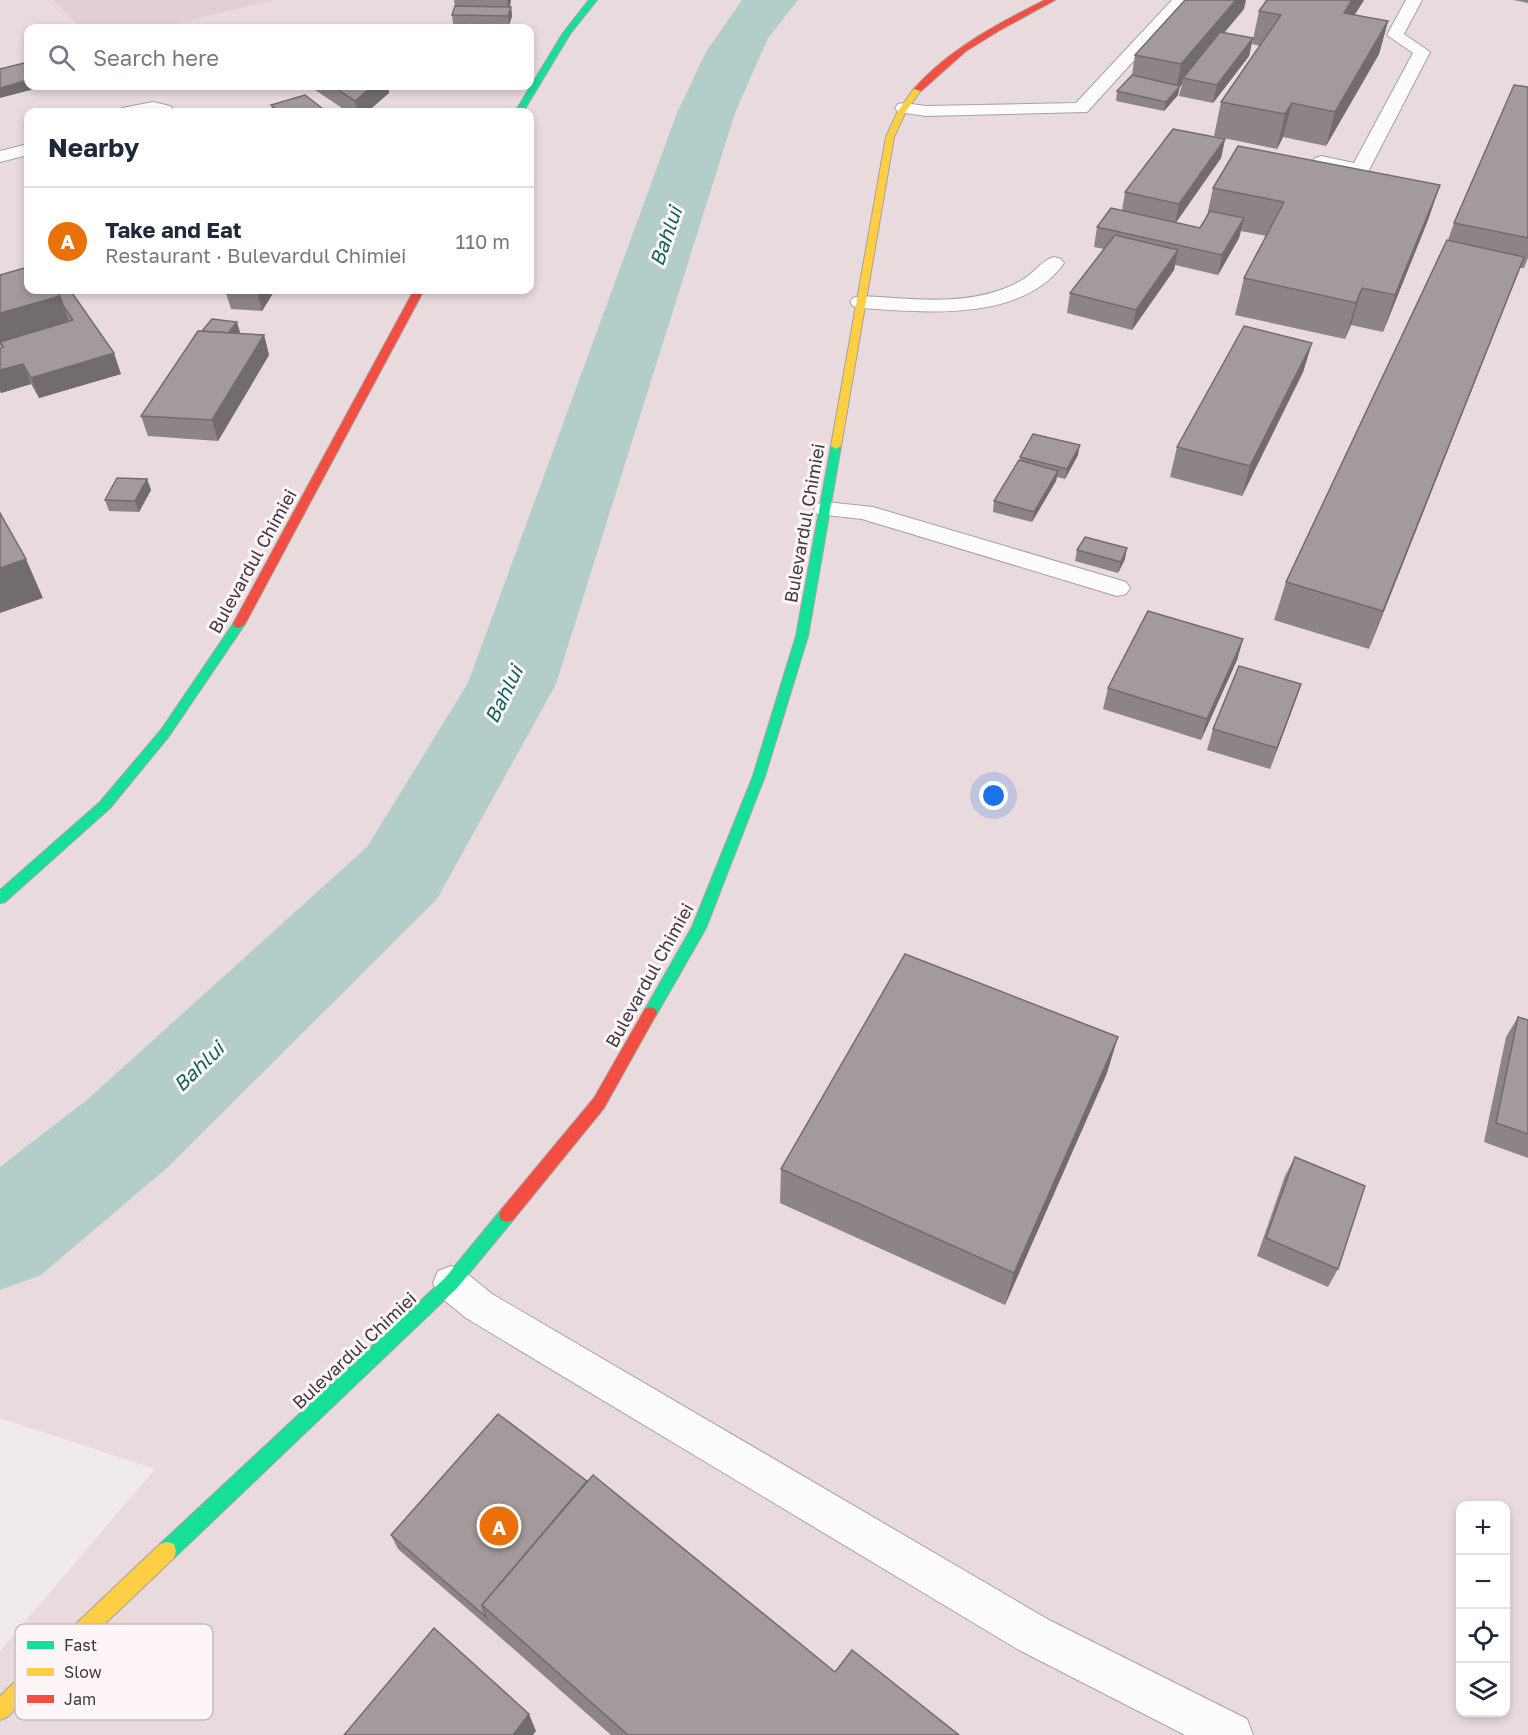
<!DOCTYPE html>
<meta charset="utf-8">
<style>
:root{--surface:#fff;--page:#f2f2f3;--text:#1f2937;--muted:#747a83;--line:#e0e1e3;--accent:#0f766e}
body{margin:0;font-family:"Golos Text",sans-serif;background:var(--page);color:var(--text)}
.controls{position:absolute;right:18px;bottom:18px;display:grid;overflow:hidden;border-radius:12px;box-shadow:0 3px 9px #0003}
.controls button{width:54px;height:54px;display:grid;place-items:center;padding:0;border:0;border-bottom:2px solid var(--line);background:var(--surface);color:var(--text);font:30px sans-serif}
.you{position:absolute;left:994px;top:796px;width:21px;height:21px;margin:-15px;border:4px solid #fff;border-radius:50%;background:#1a73e8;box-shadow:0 0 0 9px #1a73e833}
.badge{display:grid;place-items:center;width:39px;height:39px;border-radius:50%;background:var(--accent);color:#fff;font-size:20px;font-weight:700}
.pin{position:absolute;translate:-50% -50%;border:3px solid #fff;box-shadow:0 2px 6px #0006}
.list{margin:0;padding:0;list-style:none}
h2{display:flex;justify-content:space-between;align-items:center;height:78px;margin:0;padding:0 24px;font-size:26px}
h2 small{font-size:20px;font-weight:400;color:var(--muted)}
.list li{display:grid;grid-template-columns:39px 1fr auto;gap:18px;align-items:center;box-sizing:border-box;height:108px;padding:0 24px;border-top:2px solid var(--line)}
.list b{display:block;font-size:22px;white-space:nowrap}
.list p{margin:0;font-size:20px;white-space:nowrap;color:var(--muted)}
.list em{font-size:20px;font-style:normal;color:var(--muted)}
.icon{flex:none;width:33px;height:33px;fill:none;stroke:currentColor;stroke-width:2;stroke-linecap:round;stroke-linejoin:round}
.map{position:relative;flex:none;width:1528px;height:1735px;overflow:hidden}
.search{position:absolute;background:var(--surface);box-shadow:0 3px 9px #0003;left:24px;top:24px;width:510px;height:66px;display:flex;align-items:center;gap:15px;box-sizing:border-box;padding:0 21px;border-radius:12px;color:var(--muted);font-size:22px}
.panel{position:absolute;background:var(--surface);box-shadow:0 3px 9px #0003;left:24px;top:108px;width:510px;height:186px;border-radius:12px}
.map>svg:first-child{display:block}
</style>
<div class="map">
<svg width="1528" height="1735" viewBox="0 0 1528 1735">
<rect width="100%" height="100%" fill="#f0eaeb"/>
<path fill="#e9dadd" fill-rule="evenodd" d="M0 0H1528V1735H0V1651L155 1469 0 1418ZM28 28H530V86H28ZM28 112H530V290H28ZM1460 1506H1506V1712H1460Z"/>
<path fill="#e3ced3" d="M53 0H274L158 28H81Z"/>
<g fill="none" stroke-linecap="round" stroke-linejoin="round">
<path fill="#b2cdca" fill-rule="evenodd" d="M742 0H798L768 38 735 113 556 684 437 899 168 1167 41 1275 0 1290V1167L88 1099 367 847 468 683 677 113 706 52Z"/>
<g stroke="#a7a1a2" stroke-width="2">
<g id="lane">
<path d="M1172 0H1189L1087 112 926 116 898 112 895 108 898 104 904 103 926 106 1076 103Z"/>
<path d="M1406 0H1422L1404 34 1430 52 1369 170 1367 174 1360 176 1315 166 1312 162 1315 158 1321 156 1354 163 1413 53 1387 35Z"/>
<path d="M153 102 170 106 177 112H119L122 108Z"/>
<path d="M28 144V155L0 162V151Z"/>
<path d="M1054 257 1061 259 1064 263C1022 323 923 312 860 308L853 306 850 302 853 298 860 296C907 298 959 306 1003 289 1012 286 1021 281 1028 276 1037 269 1043 260 1054 257Z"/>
<path d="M826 502 873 507 1126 582 1130 588 1126 594 1117 596 862 519 817 514 814 509 817 504Z"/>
<path d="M451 1266 464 1271 492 1294 1049 1620 1247 1719 1253 1735H1185L1019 1650 466 1318 438 1295 433 1283 438 1271Z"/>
</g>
</g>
<g stroke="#a7a1a2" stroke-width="2">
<g id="fast">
<path d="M589 0H597L570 34 523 112H515L563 33Z"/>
<path d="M836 443 841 446 808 636 765 776 706 928 655 1017 650 1019 645 1017 643 1013 692 927 753 776 796 636 831 446Z"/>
<path d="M239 620 245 624 169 736 110 808 5 902 0 903V890L100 802 161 730 235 621Z"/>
<path d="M507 1208 513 1210 515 1215 513 1220 457 1288 174 1558 167 1560 160 1558 158 1551 160 1544 445 1278 501 1210Z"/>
</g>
</g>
<g stroke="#a7a1a2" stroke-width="2">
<g id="slow">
<path d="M915 87 922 89 906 111 894 137 841 446 836 449 831 446 886 137 898 111Z"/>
<path d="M167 1542 174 1544 176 1551 174 1558 7 1717 0 1720V1696L160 1544Z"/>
</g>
</g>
<g stroke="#a7a1a2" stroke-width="2">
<g id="jam">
<path d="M1045 0H1055L1000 30 966 51 921 91 914 89C949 49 999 23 1045 0Z"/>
<path d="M414 290H424L245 624 239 628 235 627 233 624Z"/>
<path d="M650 1007 655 1009 657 1013 604 1108 513 1220 507 1222 501 1220 499 1215 501 1210 594 1098 645 1009Z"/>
</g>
</g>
<use href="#lane" fill="#fdfcfc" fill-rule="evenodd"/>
<use href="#fast" fill="#16e098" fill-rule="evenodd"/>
<use href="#slow" fill="#ffcf43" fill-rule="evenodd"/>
<use href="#jam" fill="#f24e42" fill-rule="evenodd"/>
</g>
<g fill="#8c8486">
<path d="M454 0H511L510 7H511L512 16 509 25 453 24 452 15 455 7Z"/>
<path d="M1264 0H1364L1354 15 1388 21 1379 54 1326 146 1283 137 1277 149 1214 136 1221 102 1260 46 1252 44 1259 11 1267 1Z"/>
<path d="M1513 0H1528V3Z"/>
<path d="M1244 9 1224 33 1253 38 1249 56 1213 103 1179 96 1182 84 1180 86 1178 95 1164 111 1116 101 1117 91 1132 75 1135 55Z"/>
<path d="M309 86H388L389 93 367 112H348Z"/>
<path d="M1528 87V258L1524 268H1520L1369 649 1274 620 1286 582 1448 240 1454 223Z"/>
<path d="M271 105 327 112H273Z"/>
<path d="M1225 139 1221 158 1176 222 1200 228 1207 216 1213 188 1440 185 1428 220 1383 332 1351 325 1345 339 1235 315 1244 278 1266 236 1241 231 1239 238 1218 275 1175 265 1174 270 1132 330 1067 313 1070 293 1104 249 1094 247 1097 227 1122 211 1125 192Z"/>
<path d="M0 275 70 290 121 374 39 398 31 384 1 393 0 391V348H2L0 345Z"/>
<path d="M225 290H275L262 311 231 309Z"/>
<path d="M240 332 239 334 264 335 269 355 218 441 148 436 141 416Z"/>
<path d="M1312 343 1303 372 1242 496 1170 477 1177 447Z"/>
<path d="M1078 455 1065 479 1057 477 1056 481 1032 522 993 512 994 501 1020 460V457Z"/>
<path d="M147 479 151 490 139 512 109 511 105 500Z"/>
<path d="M1077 550 1125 559 1118 573 1075 561Z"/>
<path d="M1243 639 1237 660 1201 740 1103 709 1108 688Z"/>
<path d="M1301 684 1270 769 1207 750 1213 729Z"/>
<path d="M1518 1017 1528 1020V1158L1484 1142 1506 1037Z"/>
<path d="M1107 1073 1005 1305 780 1203 781 1169Z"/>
<path d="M1295 1157 1338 1269 1328 1287 1257 1256 1285 1176Z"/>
<path d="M391 1535 835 1672 959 1735H611L492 1630 398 1549Z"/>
</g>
<g fill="#726c6d">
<path d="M507 0H511L508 14Z"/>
<path d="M1236 0H1246L1244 9 1186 78H1183L1182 84 1177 89 1180 86 1178 95 1164 111 1166 102 1176 91 1181 64Z"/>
<path d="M1352 0H1364L1335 46 1344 13Z"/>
<path d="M511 7 512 16 509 25 508 16Z"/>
<path d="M1388 21 1379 54 1326 146 1335 112Z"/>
<path d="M1253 38 1249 56 1213 103 1217 85Z"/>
<path d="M28 80V86H41L42 87 0 98V88Z"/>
<path d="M373 86H388L389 93 367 112H358L355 101Z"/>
<path d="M1292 103 1283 137 1277 149 1285 114Z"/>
<path d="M1225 139 1221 158 1175 224 1179 204Z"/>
<path d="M1440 185 1428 220 1383 332 1395 295Z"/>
<path d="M1244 218 1239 238 1218 275 1222 255Z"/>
<path d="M1178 250 1174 270 1132 330 1136 310Z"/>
<path d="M1524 257 1510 293 1369 649 1383 611Z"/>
<path d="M1362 288 1351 325 1345 339 1356 303Z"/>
<path d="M258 290H275L262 311 257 291Z"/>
<path d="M60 296 70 325 0 343V313Z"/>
<path d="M237 322 240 332 228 347 225 337Z"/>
<path d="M264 335 269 355 218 441 212 420Z"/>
<path d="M1312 343 1303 372 1242 496 1250 466Z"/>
<path d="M114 353 121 374 39 398 31 378Z"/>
<path d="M23 364 31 384 1 393 0 390V370Z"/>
<path d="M1080 445 1078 455 1065 479 1067 469Z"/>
<path d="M1058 471 1056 481 1032 522 1034 512Z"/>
<path d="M147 479 151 490 139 512 135 501Z"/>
<path d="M1127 548 1125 559 1118 573 1121 562Z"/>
<path d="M26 559 43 598 0 613V568Z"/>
<path d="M1243 639 1237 660 1201 740 1207 719Z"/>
<path d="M1301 684 1294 705 1270 769 1277 748Z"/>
<path d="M1118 1037 1107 1073 1005 1305 1014 1273Z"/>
<path d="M529 1714 536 1731 533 1735H513Z"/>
</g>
<g fill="#a39a9c" stroke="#726c6d" stroke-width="1.5">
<path d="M1185 0H1236L1181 64 1135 55Z"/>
<path d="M1267 0H1352L1344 13 1388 21 1335 112 1292 103 1285 114 1221 102 1281 15 1259 11Z"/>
<path d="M455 6 511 7 508 16 452 15Z"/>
<path d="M1220 32 1253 38 1217 85 1183 78Z"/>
<path d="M24 63 28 68V80L0 88V69Z"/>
<path d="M1132 75 1180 86 1166 102 1117 91Z"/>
<path d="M1514 85 1528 87V238L1454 223Z"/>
<path d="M332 86H373L355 101Z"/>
<path d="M305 95 327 112H281L271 105Z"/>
<path d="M1173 129 1225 139 1179 204 1125 192Z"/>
<path d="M1238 146 1440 185 1395 295 1362 288 1356 303 1244 278 1284 202 1213 188Z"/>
<path d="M1111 208 1200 228 1210 211 1244 218 1222 255 1097 227Z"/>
<path d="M1115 235 1178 250 1136 310 1070 293Z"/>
<path d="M1447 240 1524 257 1383 611 1286 582Z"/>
<path d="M28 267V290H56L60 296 0 313V275Z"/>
<path d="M56 290H70L114 353 31 378 23 364 0 370V348L3 347 0 342 73 320 63 305 60 296Z"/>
<path d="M232 290H258L257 291Z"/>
<path d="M212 319 237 322 228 333 202 331Z"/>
<path d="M1244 326 1312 343 1250 466 1177 447Z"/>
<path d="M198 331 264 335 212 420 141 416Z"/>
<path d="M1033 434 1080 445 1067 469 1020 457Z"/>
<path d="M1019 460 1058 471 1034 512 994 501Z"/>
<path d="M117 478 147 479 135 501 105 500Z"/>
<path d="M0 513 26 559 0 568Z"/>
<path d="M1085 537 1127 548 1121 562 1077 550Z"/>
<path d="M1148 611 1243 639 1207 719 1108 688Z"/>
<path d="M1239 666 1301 684 1277 748 1213 729Z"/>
<path d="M905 954 1118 1037 1014 1273 781 1169Z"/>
<path d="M1518 1017 1528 1020V1134L1496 1123Z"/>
<path d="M1295 1157 1365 1186 1338 1269 1266 1238Z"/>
<path d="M498 1414 587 1481 482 1605 486 1617 391 1535Z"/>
<path d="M593 1475 835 1672 852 1650 959 1735H628L482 1605Z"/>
<path d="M434 1628 529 1714 513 1735H344Z"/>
</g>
<g text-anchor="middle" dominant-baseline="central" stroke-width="6" stroke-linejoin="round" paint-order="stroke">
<g font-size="18" fill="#403b3c" stroke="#fdf5f7">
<text transform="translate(804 523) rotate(-80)">Bulevardul Chimiei</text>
<text transform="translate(252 561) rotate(-61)">Bulevardul Chimiei</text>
<text transform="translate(649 975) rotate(-61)">Bulevardul Chimiei</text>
<text transform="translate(354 1350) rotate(-43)">Bulevardul Chimiei</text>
</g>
<g font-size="20" font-style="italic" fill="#10635d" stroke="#fdf5f7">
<text transform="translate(665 236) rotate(-71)">Bahlui</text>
<text transform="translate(503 694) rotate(-64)">Bahlui</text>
<text transform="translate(198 1066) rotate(-44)">Bahlui</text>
</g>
</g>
<rect x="15" y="1624" width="198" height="96" rx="9" fill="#fdf5f7" stroke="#c4bdbf" stroke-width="1.5"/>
<rect x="27" y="1641" width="27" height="8" fill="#16e098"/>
<rect x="27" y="1668" width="27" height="8" fill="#ffcf43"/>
<rect x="27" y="1695" width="27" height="8" fill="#f24e42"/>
<g font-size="16" fill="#403b3c">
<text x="64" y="1651">Fast</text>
<text x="64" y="1678">Slow</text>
<text x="64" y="1705">Jam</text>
</g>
</svg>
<div class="controls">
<button>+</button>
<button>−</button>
<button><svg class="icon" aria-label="locate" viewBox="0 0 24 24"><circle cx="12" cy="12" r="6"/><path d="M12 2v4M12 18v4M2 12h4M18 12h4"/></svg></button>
<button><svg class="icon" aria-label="layers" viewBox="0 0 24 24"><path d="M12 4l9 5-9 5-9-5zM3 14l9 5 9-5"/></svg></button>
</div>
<div class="you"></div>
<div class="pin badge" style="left:499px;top:1526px;background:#e8710a">A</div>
<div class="search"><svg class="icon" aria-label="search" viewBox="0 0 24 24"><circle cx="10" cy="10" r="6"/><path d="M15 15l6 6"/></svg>Search here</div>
<section class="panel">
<h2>Nearby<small></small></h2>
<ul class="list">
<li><span class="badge" style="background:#e8710a">A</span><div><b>Take and Eat</b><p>Restaurant · Bulevardul Chimiei</p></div><em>110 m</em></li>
</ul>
</section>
</div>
